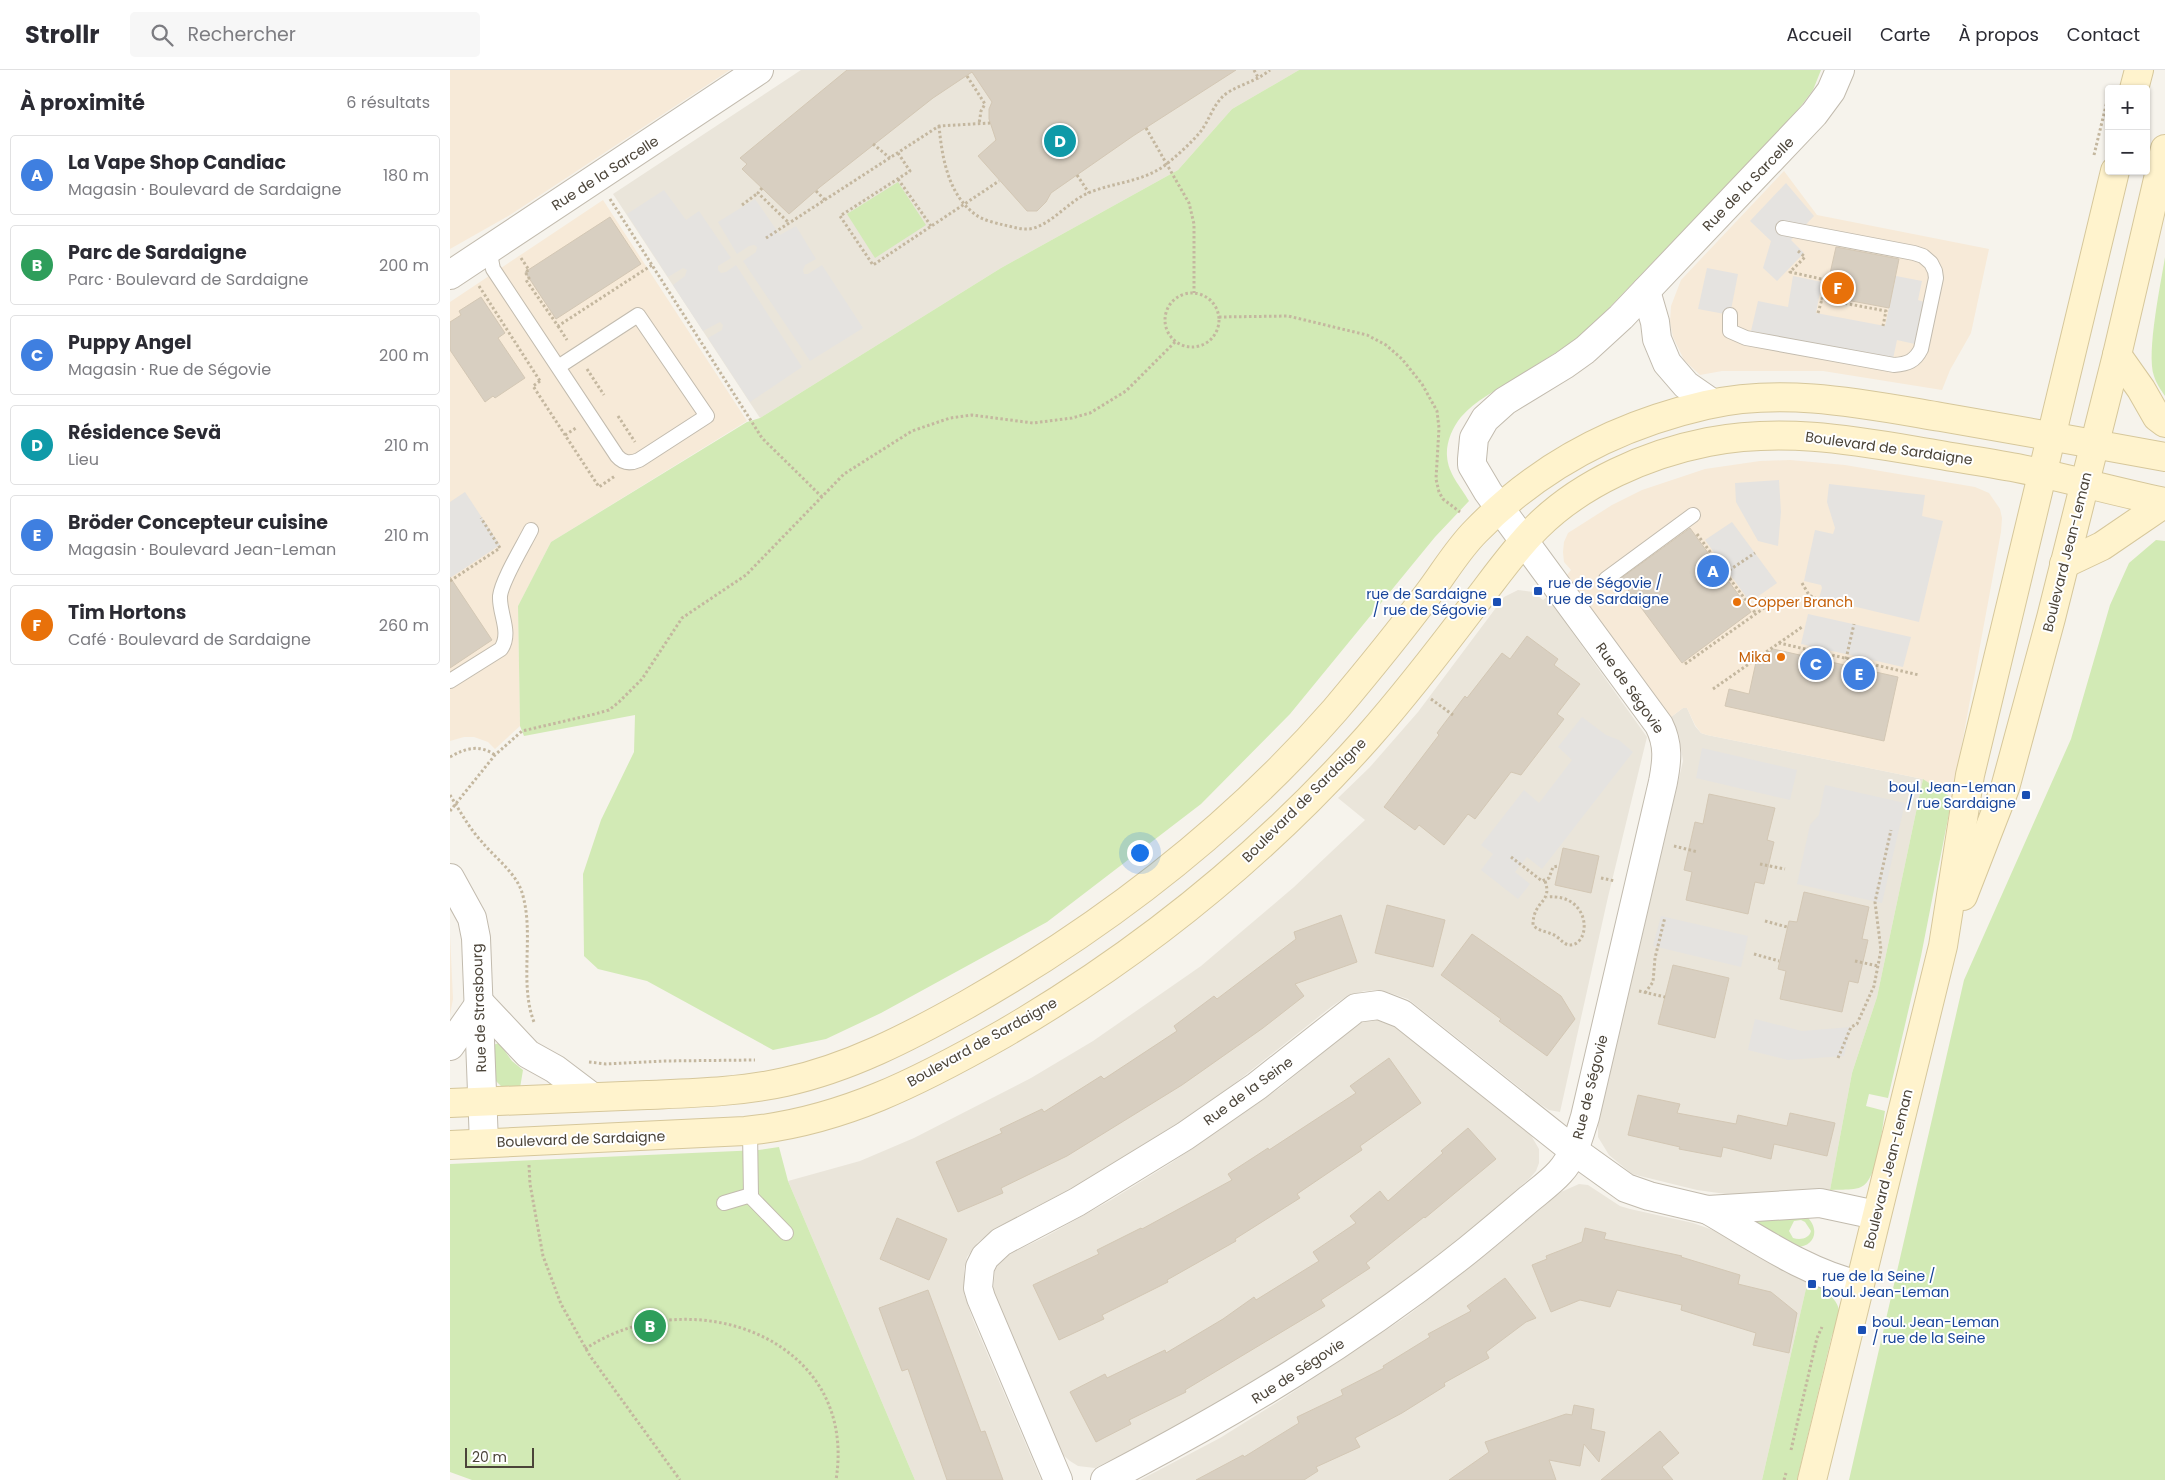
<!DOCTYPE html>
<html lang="fr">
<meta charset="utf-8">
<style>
:root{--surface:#fff;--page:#f7f7f7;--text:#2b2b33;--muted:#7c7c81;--line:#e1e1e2;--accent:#fc3f1d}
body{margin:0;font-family:Poppins,sans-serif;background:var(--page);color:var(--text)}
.controls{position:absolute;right:15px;top:15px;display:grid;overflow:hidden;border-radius:5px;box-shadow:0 1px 4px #0004}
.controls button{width:45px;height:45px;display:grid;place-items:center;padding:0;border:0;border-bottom:1px solid var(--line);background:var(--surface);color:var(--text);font:25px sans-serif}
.scale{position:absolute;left:15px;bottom:12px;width:69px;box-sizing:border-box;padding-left:5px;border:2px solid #4b4439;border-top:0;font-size:14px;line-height:18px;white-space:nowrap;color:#4b4439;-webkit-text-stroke:4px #fff;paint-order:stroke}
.you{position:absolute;left:689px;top:782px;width:18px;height:18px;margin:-12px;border:4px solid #fff;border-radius:50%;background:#1a73e8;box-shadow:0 0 0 8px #1a73e833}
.badge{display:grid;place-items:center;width:32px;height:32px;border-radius:50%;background:var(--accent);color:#fff;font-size:16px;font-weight:700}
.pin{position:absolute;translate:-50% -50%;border:2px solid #fff;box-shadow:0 1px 5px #0006}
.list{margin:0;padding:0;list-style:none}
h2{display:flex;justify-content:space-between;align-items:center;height:65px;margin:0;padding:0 20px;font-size:21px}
h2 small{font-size:16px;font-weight:400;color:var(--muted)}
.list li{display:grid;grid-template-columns:32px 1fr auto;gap:15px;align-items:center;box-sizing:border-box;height:80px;margin:0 10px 10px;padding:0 10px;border:1px solid var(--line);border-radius:5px}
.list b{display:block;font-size:19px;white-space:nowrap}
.list p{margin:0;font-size:16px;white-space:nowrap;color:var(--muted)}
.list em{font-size:16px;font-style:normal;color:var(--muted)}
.icon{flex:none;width:28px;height:28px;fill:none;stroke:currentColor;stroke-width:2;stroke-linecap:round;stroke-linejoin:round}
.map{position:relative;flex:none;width:1715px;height:1410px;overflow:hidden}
header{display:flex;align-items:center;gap:30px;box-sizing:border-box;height:70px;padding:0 25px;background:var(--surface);border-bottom:1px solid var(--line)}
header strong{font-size:24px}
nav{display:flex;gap:28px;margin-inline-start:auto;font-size:18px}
.search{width:350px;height:45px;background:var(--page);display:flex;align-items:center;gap:12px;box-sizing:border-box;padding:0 18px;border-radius:5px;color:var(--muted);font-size:19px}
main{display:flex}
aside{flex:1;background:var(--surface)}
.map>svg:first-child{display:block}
</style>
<header>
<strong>Strollr</strong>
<div class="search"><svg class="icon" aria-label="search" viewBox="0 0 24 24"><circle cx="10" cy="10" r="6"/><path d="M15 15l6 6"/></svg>Rechercher</div>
<nav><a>Accueil</a><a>Carte</a><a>À propos</a><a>Contact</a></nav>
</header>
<main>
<aside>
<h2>À proximité<small>6 résultats</small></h2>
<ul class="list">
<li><span class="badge" style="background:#3f7fe0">A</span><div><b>La Vape Shop Candiac</b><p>Magasin · Boulevard de Sardaigne</p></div><em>180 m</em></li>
<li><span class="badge" style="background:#2e9e5b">B</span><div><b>Parc de Sardaigne</b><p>Parc · Boulevard de Sardaigne</p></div><em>200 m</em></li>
<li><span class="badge" style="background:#3f7fe0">C</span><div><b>Puppy Angel</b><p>Magasin · Rue de Ségovie</p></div><em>200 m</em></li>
<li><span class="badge" style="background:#0f9aa8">D</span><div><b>Résidence Sevä</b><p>Lieu</p></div><em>210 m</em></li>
<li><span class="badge" style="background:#3f7fe0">E</span><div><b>Bröder Concepteur cuisine</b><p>Magasin · Boulevard Jean-Leman</p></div><em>210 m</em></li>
<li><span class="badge" style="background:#e8710a">F</span><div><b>Tim Hortons</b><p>Café · Boulevard de Sardaigne</p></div><em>260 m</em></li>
</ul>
</aside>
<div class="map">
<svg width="1715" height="1410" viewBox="0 0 1715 1410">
<rect width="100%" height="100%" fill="#f6f3ec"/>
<g fill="#eae5da">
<path d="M351 0H849L782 39 728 100 551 198 310 348 163 124Z"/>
<path d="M1068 520 1083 522 1093 530 1097 527 1197 667 1158 827 1110 1042 1099 1040 1090 1034 958 929 931 920 914 921 897 926 881 937 760 1033 633 1112 552 1155 528 1172 517 1187 514 1199V1224L523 1250 591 1410H465L338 1111 410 1091 464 1068 581 1008 643 971 751 896 844 817 915 750 888 728 920 697 968 642 1054 527Z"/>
<path d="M1233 638H1237L1245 656 1251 663 1257 665 1473 709 1427 927 1402 1003 1380 1120 1283 1125 1247 1120 1182 1104 1159 1085 1148 1067V1055L1233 691 1229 665 1221 647Z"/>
<path d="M926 949 944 956 1079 1062 1089 1079V1093L1086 1101 1080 1108 1030 1152 932 1228 878 1266 800 1315 716 1363 645 1398 628 1396 620 1391 613 1385 543 1221 545 1200 550 1192 558 1185 595 1167 661 1130 721 1093 831 1017 905 956 914 951Z"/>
<path d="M1129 1114 1138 1115 1170 1136 1180 1139 1243 1153 1277 1165 1358 1210 1312 1410H690L770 1368 834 1328 957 1246 1039 1182 1111 1122Z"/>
</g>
<g fill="#f7ead8">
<path d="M0 0H280L60 145 0 179Z"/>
<path d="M1334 101 1367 145 1539 179 1521 263 1500 300 1492 320 1373 301H1272L1250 305 1234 290 1223 267 1220 252 1221 236 1231 210Z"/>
<path d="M153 130 297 351 101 472 68 536 70 656 45 679 38 672 24 667H14L0 671V232Z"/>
<path d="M1340 390 1395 395 1525 417 1539 423 1550 439 1552 448 1551 462 1502 728 1473 709 1257 665 1251 663 1245 655 1237 638H1233L1221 647 1117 505 1121 500 1114 492 1113 482 1114 472 1118 463 1162 435 1192 420 1255 399 1310 391Z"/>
<path d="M0 864 3 929 0 945Z"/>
</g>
<g fill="#d2eab5" fill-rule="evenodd">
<path d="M849 0H1371L1363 20 1345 44 1135 263C1112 279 1088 294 1064 309 1046 320 1025 331 1011 347 1002 358 996 373 997 386 998 404 1011 417 1019 431L985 467 840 644 751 734 597 852 431 943 376 969 323 980 197 911 148 899 134 886 133 804 151 750 184 682 185 645 74 666 70 656 68 536 101 472 297 352 310 348 551 198 728 100 782 39Z"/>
<path d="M448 112 476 155 425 188 397 144Z"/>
<path d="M1715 187V326C1711 320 1706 313 1704 306 1696 283 1711 213 1715 187Z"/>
<path d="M1706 470 1715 471V1410H1399L1514 910 1621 669 1660 535 1679 493Z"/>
<path d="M1473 709 1502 728 1471 886 1438 1028 1419 1024 1416 1036 1435 1041C1432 1058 1428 1110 1411 1117 1402 1121 1390 1119 1380 1120L1402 1003 1427 927Z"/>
<path d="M49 973 62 991 73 1000 70 1018H53L46 1011 43 975Z"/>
<path d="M329 1077 338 1111 465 1410H22L0 1402V1094L309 1080Z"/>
<path d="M1302 1146H1356C1370 1158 1366 1177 1346 1177L1300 1152ZM1351 1150 1355 1152 1361 1161C1359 1169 1350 1170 1343 1168L1339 1161 1344 1151Z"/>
<path d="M1358 1210C1382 1225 1400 1235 1382 1265L1347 1410H1312Z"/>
</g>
<g fill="#e5e3e0">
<path d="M1336 113 1364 146 1341 170 1354 183 1327 211 1313 198 1321 171 1300 151Z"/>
<path d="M214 120 236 150 249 141 281 188 268 196V200L271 203 276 202 286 195 352 297 300 332 258 268 272 260 273 255 270 252 253 261 223 215 235 206 237 200 233 198 218 207 177 144Z"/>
<path d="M305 129 330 165 346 156 366 189 355 195 353 200 354 204H358L372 195 413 258 360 291 293 191 306 182 307 177 304 175 299 176 287 184 268 152Z"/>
<path d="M1257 198 1288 204 1280 245 1248 239Z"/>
<path d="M1343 206 1372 212 1366 243 1435 256 1446 206 1472 211 1468 230 1474 232 1465 274 1447 270 1443 289 1301 261 1308 231 1338 237Z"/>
<path d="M1329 410 1331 442 1328 476 1308 471 1286 432 1285 413Z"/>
<path d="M1379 414 1475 425 1472 446 1493 451 1469 552 1369 528 1372 518 1371 515 1354 511 1365 460 1383 464 1385 458 1377 432Z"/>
<path d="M15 422 50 475 0 508V432Z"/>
<path d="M1282 452 1327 513 1300 532 1255 470Z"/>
<path d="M1358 544 1461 567 1453 597 1351 574Z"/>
<path d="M1132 647 1156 665 1169 670 1183 682 1092 799 1077 787 1065 802 1080 814 1068 829 1031 800 1043 784 1031 775 1074 720 1089 733 1122 690 1108 677Z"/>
<path d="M1252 678 1347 700 1340 730 1246 708Z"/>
<path d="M1375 715 1455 733 1432 833 1347 814 1360 755 1369 745Z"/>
<path d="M1211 846 1298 866 1291 897 1203 876Z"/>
<path d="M1305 949 1352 961 1401 957 1394 986 1338 990 1298 980Z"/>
</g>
<g fill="#d8cfc1" stroke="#d3c7b4">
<path d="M397 0H786L683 66 601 123 596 132 587 141H577L528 86 546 70 539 49V39L542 32 522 2 483 28 370 117 339 144 292 99 297 94 290 88Z"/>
<path d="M160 147 191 194 106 249 75 202Z"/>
<path d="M1386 177 1449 189 1439 238 1375 226Z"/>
<path d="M31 227 55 263 48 268 75 308 45 328 43 326 35 332 0 280V252L11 245 9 241Z"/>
<path d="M1240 458 1301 542 1232 593 1170 509Z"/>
<path d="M0 507 42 570 0 598Z"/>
<path d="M1077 566 1108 589 1104 595 1130 614 1107 644 1114 649 1071 705 1061 702 1025 749 1018 744 994 775 969 755 965 760 934 737 989 665 987 663 1015 626 1017 628 1052 583 1060 589Z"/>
<path d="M1323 579 1448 607 1434 671 1275 636 1279 619 1299 624 1306 592Z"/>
<path d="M1259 724 1325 738 1317 770 1324 772 1314 814 1305 812 1298 844 1236 830 1242 802 1234 800 1245 752 1253 754Z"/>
<path d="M1113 778 1149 786 1141 823 1105 815Z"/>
<path d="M1354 822 1419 837 1412 869 1418 870 1408 913 1399 911 1392 942 1330 929 1336 901 1328 899 1339 851 1347 852Z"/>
<path d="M937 835 995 850 983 897 925 883Z"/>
<path d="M891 845 907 892 845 914 854 926 813 958 732 1015 617 1086 551 1118 553 1123 508 1142 486 1092 552 1063 550 1059 592 1039 594 1042 651 1006 654 1009 727 961 724 956 764 926 767 929 846 869 844 862Z"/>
<path d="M1022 864 1111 926 1125 949 1097 986 1049 951 1051 949 991 905Z"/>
<path d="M1223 895 1279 908 1265 968 1208 954Z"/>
<path d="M939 988 971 1033 910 1076 912 1080 847 1124 850 1128 785 1169 786 1171 717 1210 718 1212 652 1245 654 1249 609 1270 583 1215 649 1184 647 1180 691 1158 692 1159 782 1110 778 1104 818 1078 819 1080 906 1023 900 1016Z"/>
<path d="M1188 1025 1230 1034 1227 1043 1286 1054 1288 1045 1337 1056 1340 1043 1385 1053 1377 1086 1324 1074 1321 1089 1273 1077 1271 1087 1229 1079 1230 1077 1178 1065Z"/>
<path d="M1018 1058 1046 1089 975 1148 974 1147 916 1193 920 1198 871 1230 875 1236 735 1320 736 1322 679 1350 681 1354 646 1372 620 1322 655 1304 657 1308 715 1280 716 1283 773 1249 804 1227 806 1230 869 1191 863 1182 906 1153 900 1146 930 1121 938 1131 993 1083 991 1081Z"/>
<path d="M447 1148 497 1169 479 1210 430 1189Z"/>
<path d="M1135 1158 1156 1163 1154 1169 1232 1186 1231 1187 1290 1205 1288 1214 1321 1222 1347 1243 1339 1283 1303 1275 1306 1263 1231 1240 1232 1235 1167 1220 1160 1237 1130 1230 1101 1242 1082 1195 1097 1189 1096 1186 1132 1172Z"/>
<path d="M1055 1208 1086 1248 1076 1252 1036 1282 1039 1288 994 1313 995 1316 952 1343 905 1368 910 1377 866 1397 868 1401 854 1410H746L793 1385 794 1387 849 1353 847 1347 893 1325 891 1320 934 1298 933 1296 980 1267 978 1264 1021 1241 1017 1236Z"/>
<path d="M478 1220 531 1362 535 1361 553 1410H497L458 1299 452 1301 429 1238Z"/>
<path d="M1124 1335 1144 1339 1141 1359 1155 1362 1149 1392 1134 1374 1130 1396 1099 1390 1106 1410H999L1039 1382 1035 1372 1116 1344 1122 1345Z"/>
<path d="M1210 1361 1229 1383 1212 1397 1223 1410H1151Z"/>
</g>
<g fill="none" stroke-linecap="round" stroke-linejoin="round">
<g stroke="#c2bbae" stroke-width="16">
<g id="lane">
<path d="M39 179 43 199 167 386C173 393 180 394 189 390L257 346 188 245 108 297"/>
<path d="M1280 245V261L1296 268 1444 295C1458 294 1465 291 1471 279L1486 208 1485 201 1481 193 1473 186 1464 183 1333 158"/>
<path d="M1156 509 1243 445"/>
<path d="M0 611 51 579C62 562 49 544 50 526 52 510 73 476 81 460"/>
<path d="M300 1061 301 1127 336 1163"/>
<path d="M274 1133 301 1125"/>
</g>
</g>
<g stroke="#c2bbae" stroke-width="30">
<g id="street">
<path d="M0 205 309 0"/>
<path d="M1196 221 1205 252 1207 269 1217 293 1236 315 1262 333"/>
<path d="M0 808 22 848 26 868 34 1073"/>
<path d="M30 933 78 984 105 999 142 1027"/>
<path d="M0 976 30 933"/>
<path d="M1258 1140C1307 1168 1354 1202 1409 1215"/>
<path d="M608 1410 531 1228 528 1218 530 1197 535 1187 551 1172 627 1132 735 1066 807 1016 906 938 929 935 952 944 1123 1080 1176 1118 1199 1126 1258 1140 1370 1133 1426 1145"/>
<path d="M655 1410C784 1343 904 1271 1018 1180 1039 1163 1059 1146 1079 1129 1090 1120 1101 1112 1110 1102 1124 1087 1129 1066 1135 1047L1213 712C1217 691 1219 675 1209 655L1038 422 1022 395V389L1024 368 1035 349 1055 331 1114 295 1135 280 1171 247 1364 44 1381 21 1390 0"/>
</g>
</g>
<g stroke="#d6c79b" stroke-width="30">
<g id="secondary">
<path d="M1684 19 1689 0"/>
<path d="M1667 285 1691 319 1707 347 1715 353"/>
<path d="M1614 494 1652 476 1715 433"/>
<path d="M1513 826 1555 718 1601 548 1667 285 1715 79"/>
<path d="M0 1033C66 1030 132 1028 197 1025 243 1023 290 1022 335 1012 399 998 459 967 516 935 653 857 781 759 885 640 917 602 948 564 978 524 994 503 1007 480 1026 461 1089 396 1168 355 1256 335 1334 317 1414 334 1491 347 1566 360 1640 373 1715 387"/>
<path d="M0 1075 295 1061C391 1052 470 1011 553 964 689 885 813 785 918 667 955 625 989 581 1023 536 1044 509 1063 481 1087 457 1131 413 1197 384 1258 372 1329 358 1397 369 1467 381 1501 387 1534 392 1567 398 1617 408 1666 422 1715 432"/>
<path d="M1362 1410 1493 876 1520 705 1665 101"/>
</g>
</g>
<g stroke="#c4b79f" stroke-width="3" stroke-dasharray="2.5 2.5" stroke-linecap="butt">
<path d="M804 0 809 9"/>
<path d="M517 6 535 34 531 41 529 54"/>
<path d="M489 56C492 87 498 125 526 145 533 150 545 153 554 155 564 157 574 161 584 158 605 151 618 132 638 123 664 112 696 112 719 92 730 83 742 72 751 61 760 49 764 32 777 23 791 14 805 12 820 0"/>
<path d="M696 58 739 133 744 154V223"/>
<path d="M423 74 440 88"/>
<path d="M448 83 460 101 390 146 423 195 549 111"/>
<path d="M1644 85 1659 23"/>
<path d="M627 105 639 123"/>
<path d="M448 109 481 156"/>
<path d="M312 118 308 123 339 153"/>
<path d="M366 121 375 130"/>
<path d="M160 129 312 368 372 427"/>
<path d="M292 135 308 123"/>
<path d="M316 168 489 56 540 53"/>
<path d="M1348 181 1355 187 1340 202 1376 210 1372 229 1436 241 1433 256"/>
<path d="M71 188 79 200 75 202 79 208 76 210 108 256 202 195"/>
<path d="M29 216 90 311"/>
<circle cx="742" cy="250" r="27"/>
<path d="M1368 243 1372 229"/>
<path d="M769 247 838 246 917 265 936 275 952 289 972 314 987 341 989 358 986 409 989 422 993 429 1010 442"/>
<path d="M108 256 117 270"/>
<path d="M137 299 154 325"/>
<path d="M90 311 83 316 149 417 165 406"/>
<path d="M168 346 185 372"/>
<path d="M115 365 126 358"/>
<path d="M1247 464 1306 544"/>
<path d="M1275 503 1305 483"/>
<path d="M0 511 50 478 31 448"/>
<path d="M1352 513 1359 525 1365 528"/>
<path d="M1329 573 1352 557"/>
<path d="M1396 589 1404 554"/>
<path d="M1235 594 1314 538 1316 530 1313 527"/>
<path d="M1263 619 1329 573 1469 605"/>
<path d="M981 629 1003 645"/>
<path d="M0 687C16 678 29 674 45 685"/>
<path d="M0 725C10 741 19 758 32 772 46 789 68 804 73 826 84 866 69 913 84 952"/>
<path d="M0 741 45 685 72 661 145 644 159 640 169 632 192 609 232 548 296 505 394 404 462 361 500 348 522 345 583 353 622 348 640 343 676 321 725 272"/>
<path d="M1224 776 1248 782"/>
<path d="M1061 787 1092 811 1099 808 1103 797 1109 796"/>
<path d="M1310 794 1335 799"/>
<path d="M1151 808 1165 811"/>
<path d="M1095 811C1103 833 1083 830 1083 855 1088 861 1096 861 1104 865 1109 867 1113 874 1119 875 1142 876 1142 823 1097 827"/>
<path d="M1315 851 1337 857"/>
<path d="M1304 884 1329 891"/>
<path d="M1405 891 1428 896"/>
<path d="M1189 921 1215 927"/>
<path d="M1195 923 1203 912 1205 888 1215 847"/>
<path d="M1388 988 1401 957 1407 954 1424 916 1431 880 1425 832 1441 760"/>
<path d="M139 992 156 994 215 991 305 990"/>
<path d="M79 1095 80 1114 93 1186 111 1234 140 1286 230 1410"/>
<path d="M135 1279C240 1209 409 1267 386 1410"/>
<path d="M1341 1380 1367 1268 1372 1257"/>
<path d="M1334 1410 1336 1403"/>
</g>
<use href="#lane" stroke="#fff" stroke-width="14"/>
<use href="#street" stroke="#fff" stroke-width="28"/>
<use href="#secondary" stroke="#fff3cd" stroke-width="28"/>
</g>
<g fill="#1a4fb4" stroke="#fff" stroke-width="2">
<rect x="1083" y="516" width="10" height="10" rx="2.5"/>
<rect x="1042" y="527" width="10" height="10" rx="2.5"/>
<rect x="1571" y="720" width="10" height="10" rx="2.5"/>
<rect x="1357" y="1209" width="10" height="10" rx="2.5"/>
<rect x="1407" y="1255" width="10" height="10" rx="2.5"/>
</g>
<g fill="#e8710a" stroke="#fff" stroke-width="2">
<circle cx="1287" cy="532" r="5"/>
<circle cx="1331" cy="587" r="5"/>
</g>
<g text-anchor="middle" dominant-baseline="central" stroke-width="4" stroke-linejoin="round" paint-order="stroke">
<g font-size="14" fill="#4b4439" stroke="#fff">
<text transform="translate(155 103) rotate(-33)">Rue de la Sarcelle</text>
<text transform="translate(1298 114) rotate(-46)">Rue de la Sarcelle</text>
<text transform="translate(1439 378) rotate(8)">Boulevard de Sardaigne</text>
<text transform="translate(1617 482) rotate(-76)">Boulevard Jean-Leman</text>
<text transform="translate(1180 618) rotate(55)">Rue de Ségovie</text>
<text transform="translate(854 730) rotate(-45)">Boulevard de Sardaigne</text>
<text transform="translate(29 938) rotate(-92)">Rue de Strasbourg</text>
<text transform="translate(532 972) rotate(-29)">Boulevard de Sardaigne</text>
<text transform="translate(1140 1017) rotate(-76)">Rue de Ségovie</text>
<text transform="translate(798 1021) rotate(-36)">Rue de la Seine</text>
<text transform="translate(131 1069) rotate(-2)">Boulevard de Sardaigne</text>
<text transform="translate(1438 1099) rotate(-76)">Boulevard Jean-Leman</text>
<text transform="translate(848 1301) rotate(-33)">Rue de Ségovie</text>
</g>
<g font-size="14" fill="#164399" stroke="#fff" text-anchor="start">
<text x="1098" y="513">rue de Ségovie /<tspan x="1098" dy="16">rue de Sardaigne</tspan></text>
<text x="1037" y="524" text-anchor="end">rue de Sardaigne<tspan x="1037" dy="16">/ rue de Ségovie</tspan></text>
<text x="1566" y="717" text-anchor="end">boul. Jean-Leman<tspan x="1566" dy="16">/ rue Sardaigne</tspan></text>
<text x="1372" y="1206">rue de la Seine /<tspan x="1372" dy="16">boul. Jean-Leman</tspan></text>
<text x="1422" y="1252">boul. Jean-Leman<tspan x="1422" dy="16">/ rue de la Seine</tspan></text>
</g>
<g font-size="14" fill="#c56008" stroke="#fff" text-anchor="start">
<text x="1297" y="532">Copper Branch</text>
<text x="1321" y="587" text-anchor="end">Mika</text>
</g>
</g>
</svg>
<div class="controls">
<button>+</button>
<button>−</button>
</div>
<div class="scale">20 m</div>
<div class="you"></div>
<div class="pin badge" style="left:1263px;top:501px;background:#3f7fe0">A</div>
<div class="pin badge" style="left:200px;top:1256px;background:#2e9e5b">B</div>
<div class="pin badge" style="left:1366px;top:594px;background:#3f7fe0">C</div>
<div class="pin badge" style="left:610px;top:71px;background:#0f9aa8">D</div>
<div class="pin badge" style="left:1409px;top:604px;background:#3f7fe0">E</div>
<div class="pin badge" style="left:1388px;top:218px;background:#e8710a">F</div>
</div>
</main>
